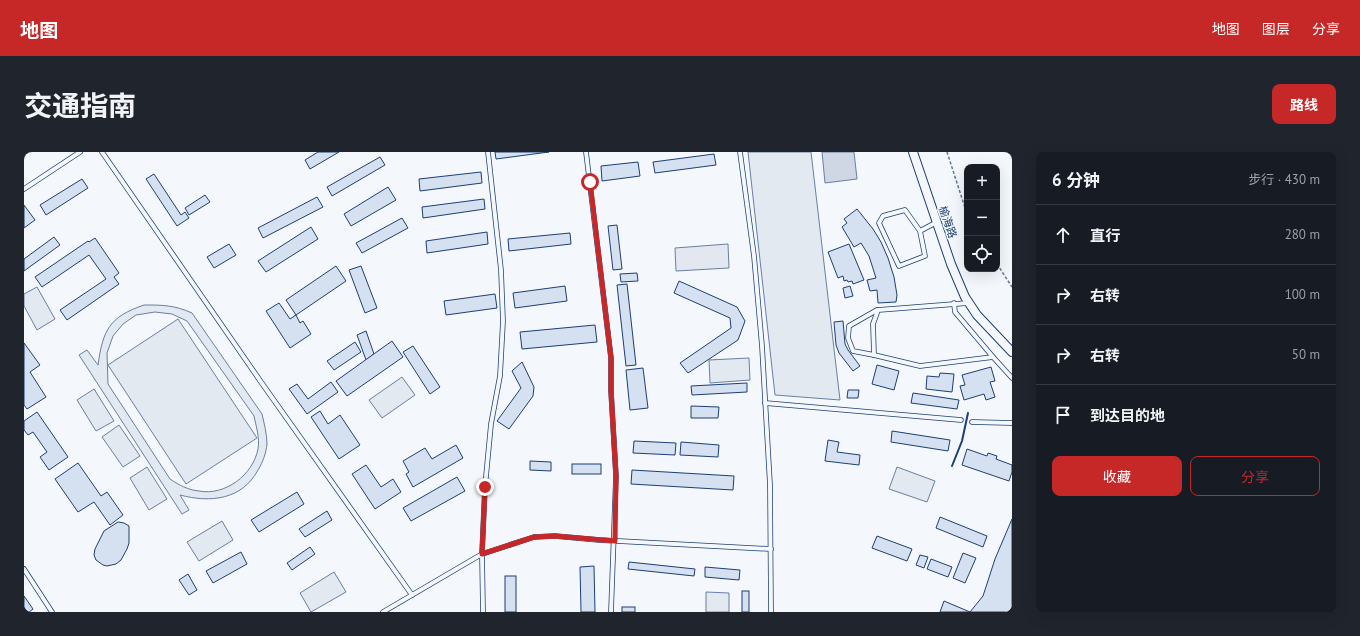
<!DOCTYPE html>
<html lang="zh">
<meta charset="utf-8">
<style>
:root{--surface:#171b24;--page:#20242c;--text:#f1f3f6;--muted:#9ea1a6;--line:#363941;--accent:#c62828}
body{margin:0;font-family:"PT Sans","Noto Sans SC",sans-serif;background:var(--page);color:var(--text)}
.controls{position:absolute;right:12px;top:12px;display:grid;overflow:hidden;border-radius:8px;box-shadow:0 4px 16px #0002}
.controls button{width:36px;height:36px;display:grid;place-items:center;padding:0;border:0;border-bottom:1px solid var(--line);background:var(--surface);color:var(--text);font:20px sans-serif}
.stop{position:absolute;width:12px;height:12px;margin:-9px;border:3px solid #c62828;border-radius:50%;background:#fff}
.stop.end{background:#c62828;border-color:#fff;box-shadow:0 1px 4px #0008}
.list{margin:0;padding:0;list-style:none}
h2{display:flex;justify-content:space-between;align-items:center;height:52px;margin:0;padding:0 16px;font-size:17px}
h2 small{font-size:13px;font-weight:400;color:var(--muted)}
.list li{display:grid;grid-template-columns:26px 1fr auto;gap:12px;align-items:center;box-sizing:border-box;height:60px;padding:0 16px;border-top:1px solid var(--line)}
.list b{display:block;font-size:15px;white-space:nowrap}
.list em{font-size:13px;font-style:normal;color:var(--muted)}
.actions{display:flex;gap:8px;padding:12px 16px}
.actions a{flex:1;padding:9px 0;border:1px solid var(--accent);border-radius:8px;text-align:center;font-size:14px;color:var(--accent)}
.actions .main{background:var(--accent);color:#fff}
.icon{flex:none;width:22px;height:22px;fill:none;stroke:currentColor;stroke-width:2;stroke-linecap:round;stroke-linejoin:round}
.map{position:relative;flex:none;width:988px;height:460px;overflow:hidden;border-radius:8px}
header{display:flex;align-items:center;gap:24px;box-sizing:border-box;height:56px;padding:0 20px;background:var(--accent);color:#fff}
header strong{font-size:19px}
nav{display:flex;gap:22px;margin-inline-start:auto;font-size:14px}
.intro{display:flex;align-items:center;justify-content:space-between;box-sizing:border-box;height:96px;padding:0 24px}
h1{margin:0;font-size:28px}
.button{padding:10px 18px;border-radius:8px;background:var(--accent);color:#fff;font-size:14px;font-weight:700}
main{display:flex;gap:24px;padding:0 24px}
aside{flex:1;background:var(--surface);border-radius:8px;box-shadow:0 4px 16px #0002}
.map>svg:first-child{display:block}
</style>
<header>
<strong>地图</strong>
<nav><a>地图</a><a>图层</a><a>分享</a></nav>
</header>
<div class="intro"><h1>交通指南</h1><a class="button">路线</a></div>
<main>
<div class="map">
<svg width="988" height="460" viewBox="0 0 988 460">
<rect width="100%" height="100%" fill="#f4f7fb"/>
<g fill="#e3e9f0" stroke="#687fa3" fill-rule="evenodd">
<path d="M724 0H787L816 248 751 243Z"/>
<path d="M13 135 31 167 13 178 0 154V142Z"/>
<path d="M120 153C139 153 150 153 168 161L238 262C240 271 243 282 243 292 242 301 239 310 234 318 218 348 186 351 156 343L165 358 158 362 55 203 63 198 74 213C79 178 85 165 120 153ZM131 160 148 162 163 169 230 264C232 274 236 286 234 297 229 323 201 344 175 339 164 338 155 333 146 327L84 232 83 201 89 184 99 172 112 163Z"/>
<path d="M154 167 233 286 162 332 84 213Z"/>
<path d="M725 206 726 228 686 231 685 208Z"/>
<path d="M378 225 391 243 358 266 345 248Z"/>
<path d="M70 237 90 269 72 279 53 248Z"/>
<path d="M95 273 116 304 99 315 78 285Z"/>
<path d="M123 315 143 347 125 358 106 326Z"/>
<path d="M873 315 911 329 903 350 865 337Z"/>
<path d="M198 369 209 388 175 409 163 390Z"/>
<path d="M310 420 322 440 287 460 276 441Z"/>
<path d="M682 440 705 441V460H682Z"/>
</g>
<path fill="#e3e8f0" stroke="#687fa3" d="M704 92 705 116 652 119 651 96Z"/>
<path fill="#cfd7e4" stroke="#687fa3" d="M798 0H830L833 27 801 31Z"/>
<g fill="#d5e0f0" stroke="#1d3f73">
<path d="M294 0H315L286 17 281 8Z"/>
<path d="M471 0H525L472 7Z"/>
<path d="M690 2 692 13 631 21 629 10Z"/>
<path d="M356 5 361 13 308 44 303 35Z"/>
<path d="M614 10 616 24 578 29 577 14Z"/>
<path d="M457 20 458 31 396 39 395 27Z"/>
<path d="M130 22 157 63 161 60 165 66 153 74 122 27Z"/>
<path d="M58 27 64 36 22 63 16 53Z"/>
<path d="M364 35 372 48 327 74 320 62Z"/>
<path d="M181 43 186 50 165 63 161 56Z"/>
<path d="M293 45 299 55 239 86 234 76Z"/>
<path d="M460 47 461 57 399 66 398 55Z"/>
<path d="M0 53 11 68 0 76Z"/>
<path d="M833 57 849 77 857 90 864 106 870 125 873 143 872 150 854 151 853 138 846 139 843 128 852 126 845 104 837 91 830 95 818 75 823 71 820 67Z"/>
<path d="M378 66 384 76 338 101 332 91Z"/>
<path d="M593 73 598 117 589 118 584 74Z"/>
<path d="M287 75 294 87 242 120 234 109Z"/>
<path d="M463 80 464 92 403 101 402 89Z"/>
<path d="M546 81 547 92 485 99 484 87Z"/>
<path d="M30 85 36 93 0 119V107Z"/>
<path d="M71 86 95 121 90 125 95 132 43 168 36 158 82 127 65 103 18 135 11 125 64 89 65 90Z"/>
<path d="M205 92 212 103 190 116 183 105Z"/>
<path d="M825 92 840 128 829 132 828 129 824 130 823 128 820 129 819 124 814 126 804 100Z"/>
<path d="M312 114 322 129 272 163 262 148Z"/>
<path d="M337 114 353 156 341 161 325 118Z"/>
<path d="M613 121 614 129 597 130 596 122Z"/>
<path d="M655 129 713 155 721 169 714 188 664 221 656 211 707 176 706 166 650 141Z"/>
<path d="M603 132 612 213 602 214 593 133Z"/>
<path d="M541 134 543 149 491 156 489 141Z"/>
<path d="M826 134 829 144 821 146 819 136Z"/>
<path d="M471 142 473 156 422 163 420 149Z"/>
<path d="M255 151 266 167 272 163 276 171 279 169 287 182 266 196 242 159Z"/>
<path d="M819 169 821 192 824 198 836 214 829 219 815 201 812 193 810 170Z"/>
<path d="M571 173 573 190 498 197 496 180Z"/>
<path d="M342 179 350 202 342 208 333 183Z"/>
<path d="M368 189 379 205 323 244 312 229Z"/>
<path d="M331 190 337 200 310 218 303 209Z"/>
<path d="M0 191 16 213 6 220 22 245 3 257 0 253Z"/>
<path d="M389 194 416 235 406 242 379 200Z"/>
<path d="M498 210 510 235 509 244 485 277 473 269 497 236 488 219Z"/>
<path d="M853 213 875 219 870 238 848 232Z"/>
<path d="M967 215 971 229 966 230 971 245 962 248 960 242 940 248 936 234 941 233 938 223Z"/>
<path d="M619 216 624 256 606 258 602 218Z"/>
<path d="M916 221 930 222 928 240 902 237 903 224 915 225Z"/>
<path d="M307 230 314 240 283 262 265 237 273 232 284 247Z"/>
<path d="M723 231V240L668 243 667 234Z"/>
<path d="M824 238H835L834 246H823Z"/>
<path d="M889 241 935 248 933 257 887 251Z"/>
<path d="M667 254 695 255 694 266H667Z"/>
<path d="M296 259 304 272 316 263 336 293 315 307 287 265Z"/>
<path d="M13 260 44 305 25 318 16 305 23 300 9 280 4 283 0 278V269Z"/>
<path d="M868 279 926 288 924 299 867 290Z"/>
<path d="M804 288 815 290 813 300 836 303 835 313 801 309Z"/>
<path d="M610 289 652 291 651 303 609 301Z"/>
<path d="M657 290 695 293 694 305 656 303Z"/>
<path d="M432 293 439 306 389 335 382 322 385 320 379 309 401 296 408 307Z"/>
<path d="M943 297 963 304 964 301 973 304 972 307 988 313V320L985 329 938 313Z"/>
<path d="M506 309 527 310V319L506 318Z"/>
<path d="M54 311 77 344 83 340 99 363 86 373 70 350 54 360 31 327Z"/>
<rect x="548" y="312" width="29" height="10"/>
<path d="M342 313 357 335 369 327 377 340 351 357 328 322Z"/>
<path d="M608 318 710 324 709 338 607 332Z"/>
<path d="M433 325 441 339 387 369 379 356Z"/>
<path d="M273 340 280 352 235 380 227 368Z"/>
<path d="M303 359 308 368 281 385 275 377Z"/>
<path d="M916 365 963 384 959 395 912 376Z"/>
<path d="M988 367V460H946L959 444 971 407Z"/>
<path d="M94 370 100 371 105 374V391L103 397 97 408 92 412 83 414 79 413 72 408 70 403 71 397 80 379Z"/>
<path d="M853 384 888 397 883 409 848 396Z"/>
<path d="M286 395 291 402 268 418 263 411Z"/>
<path d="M217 400 223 412 189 431 182 419Z"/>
<path d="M939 401 952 406 941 431 929 426Z"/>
<path d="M896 403 904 405 900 416 892 413Z"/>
<path d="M907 407 928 415 924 425 903 417Z"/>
<path d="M605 410 671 417 670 424 604 417Z"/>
<path d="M570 414 571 460H557L556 415Z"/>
<path d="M681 415 716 418 715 428 681 425Z"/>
<path d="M164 422 173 438 165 443 155 428Z"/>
<rect x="481" y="424" width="11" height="36"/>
<rect x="718" y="439" width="7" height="21"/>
<path d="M0 444 9 457 5 460H0Z"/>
<path d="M920 449 946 460H916Z"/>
<rect x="598" y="455" width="13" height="5"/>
</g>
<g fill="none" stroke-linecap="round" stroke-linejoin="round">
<g stroke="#1d3f73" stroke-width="5.5">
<g id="lane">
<path d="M78 0 237 230 388 443"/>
<path d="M562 0 587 206V239L592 324 587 460"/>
<path d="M716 0 730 104 738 194 746 333 747 460"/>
<path d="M0 37 56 0"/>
<path d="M896 79 901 104 875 114 855 71 859 64 881 58 896 79 913 70"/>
<path d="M930 151 931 160 969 205 988 226"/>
<path d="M944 151 854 158 849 172 850 203 896 214 969 205"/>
<path d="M850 203 829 199 824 186 825 174 853 158"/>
<path d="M741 251 937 268"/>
<path d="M948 270 988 271"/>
<path d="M0 417 28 460"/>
<path d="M359 460 458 402 461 335 467 272 476 224 479 169 477 118 464 0"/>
<path d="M459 460 458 402 510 385 531 384 575 388 747 397"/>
</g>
</g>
<g stroke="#1d3f73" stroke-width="10">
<path id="street" d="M889 0 927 112 941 145 953 163 988 200"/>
</g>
<g stroke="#5e769c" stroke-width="1.5" stroke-dasharray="3 2" stroke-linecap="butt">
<path d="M923 0 943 62"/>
<path d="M973 112 988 135"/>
</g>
<use href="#lane" stroke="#f4f7fb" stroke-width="4"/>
<use href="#street" stroke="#f4f7fb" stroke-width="8"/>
<path stroke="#1d3f73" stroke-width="2" d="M928 314 938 289 944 261"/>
</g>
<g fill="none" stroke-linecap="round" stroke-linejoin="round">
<path stroke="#c62828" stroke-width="5" d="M461 335 458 402 510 385 531 384 591 389 592 324 587 239V206L566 30"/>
</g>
<g text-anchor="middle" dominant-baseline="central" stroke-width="3" stroke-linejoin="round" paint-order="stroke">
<g font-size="11" fill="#1d3f73" stroke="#f4f7fb">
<text transform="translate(924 70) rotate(71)">榆海路</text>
</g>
</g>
</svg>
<div class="controls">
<button>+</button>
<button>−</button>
<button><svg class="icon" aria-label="locate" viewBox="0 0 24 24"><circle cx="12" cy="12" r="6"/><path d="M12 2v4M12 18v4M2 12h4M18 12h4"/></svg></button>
</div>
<div class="stop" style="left:566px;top:30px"></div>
<div class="stop end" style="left:461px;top:335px"></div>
</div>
<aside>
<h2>6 分钟<small>步行 · 430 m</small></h2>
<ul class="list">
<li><svg class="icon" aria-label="ahead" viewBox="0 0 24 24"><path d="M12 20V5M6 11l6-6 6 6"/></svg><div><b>直行</b></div><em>280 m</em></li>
<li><svg class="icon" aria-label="right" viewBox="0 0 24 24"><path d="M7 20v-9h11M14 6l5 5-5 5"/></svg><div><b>右转</b></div><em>100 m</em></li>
<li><svg class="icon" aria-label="right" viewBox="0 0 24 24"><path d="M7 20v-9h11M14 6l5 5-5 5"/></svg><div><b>右转</b></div><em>50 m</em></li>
<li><svg class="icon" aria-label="arrive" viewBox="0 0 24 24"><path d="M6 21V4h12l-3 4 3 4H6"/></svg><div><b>到达目的地</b></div></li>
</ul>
<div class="actions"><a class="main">收藏</a><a>分享</a></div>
</aside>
</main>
